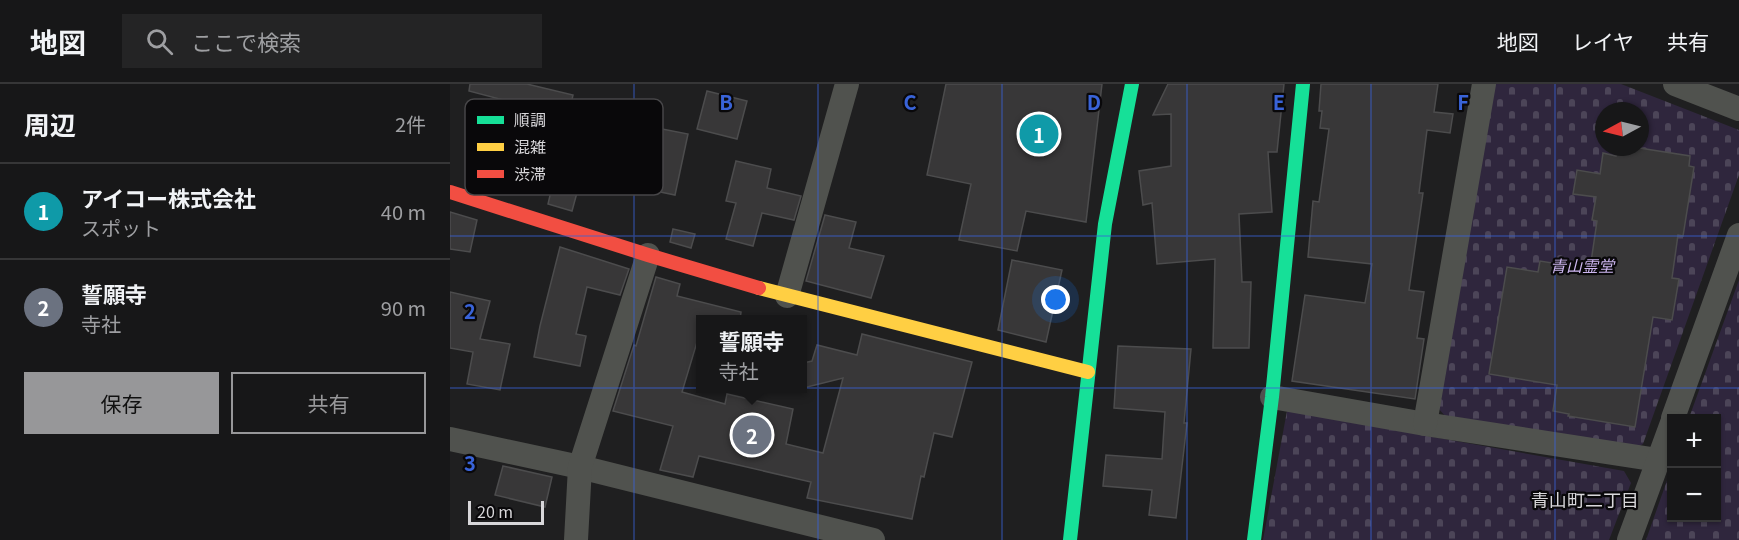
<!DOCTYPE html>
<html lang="ja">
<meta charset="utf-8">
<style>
:root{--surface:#171718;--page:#242425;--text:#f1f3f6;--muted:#9e9fa2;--line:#363637;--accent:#979799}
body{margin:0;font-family:Georgia,"Noto Sans JP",serif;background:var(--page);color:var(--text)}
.controls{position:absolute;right:18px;bottom:18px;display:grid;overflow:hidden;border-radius:0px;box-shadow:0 2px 4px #0004}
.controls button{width:54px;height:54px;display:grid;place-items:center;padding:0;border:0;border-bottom:2px solid var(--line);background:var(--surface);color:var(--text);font:30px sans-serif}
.compass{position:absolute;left:1145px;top:18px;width:54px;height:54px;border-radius:50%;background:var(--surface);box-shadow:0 2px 4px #0004;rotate:263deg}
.scale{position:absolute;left:18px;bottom:15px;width:76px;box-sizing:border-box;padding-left:6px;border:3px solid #d8d7da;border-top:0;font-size:16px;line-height:21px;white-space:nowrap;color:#d8d7da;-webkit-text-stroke:4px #09080a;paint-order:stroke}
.you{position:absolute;left:606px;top:216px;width:21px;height:21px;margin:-15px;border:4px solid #fff;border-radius:50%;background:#1a73e8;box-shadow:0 0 0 9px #1a73e833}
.badge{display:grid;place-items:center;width:39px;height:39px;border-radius:50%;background:var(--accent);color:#fff;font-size:20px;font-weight:700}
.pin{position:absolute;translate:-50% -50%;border:3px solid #fff;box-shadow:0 2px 6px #0006}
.popup{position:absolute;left:246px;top:231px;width:111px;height:78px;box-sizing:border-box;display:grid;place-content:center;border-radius:0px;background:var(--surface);filter:drop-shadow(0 2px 4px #0005);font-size:20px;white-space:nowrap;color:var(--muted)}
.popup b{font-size:22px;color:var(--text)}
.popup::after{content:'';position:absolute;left:50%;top:100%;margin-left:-12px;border:12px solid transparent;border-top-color:var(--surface)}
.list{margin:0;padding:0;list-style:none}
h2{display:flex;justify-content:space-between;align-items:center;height:78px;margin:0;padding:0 24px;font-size:26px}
h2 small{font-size:20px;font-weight:400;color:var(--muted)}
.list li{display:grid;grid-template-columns:39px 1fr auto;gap:18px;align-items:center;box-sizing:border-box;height:96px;padding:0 24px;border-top:2px solid var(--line)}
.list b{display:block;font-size:22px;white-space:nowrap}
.list p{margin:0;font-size:20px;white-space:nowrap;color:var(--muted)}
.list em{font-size:20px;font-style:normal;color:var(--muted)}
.actions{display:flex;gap:12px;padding:18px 24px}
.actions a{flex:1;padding:14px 0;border:2px solid var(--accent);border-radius:0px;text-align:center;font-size:21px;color:var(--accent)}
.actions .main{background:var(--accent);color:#111}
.icon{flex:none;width:33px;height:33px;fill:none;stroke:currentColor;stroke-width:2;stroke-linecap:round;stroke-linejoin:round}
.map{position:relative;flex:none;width:1289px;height:456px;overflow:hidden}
header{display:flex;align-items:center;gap:36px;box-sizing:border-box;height:84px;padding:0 30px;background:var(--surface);border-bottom:2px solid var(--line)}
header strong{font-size:28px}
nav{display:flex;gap:33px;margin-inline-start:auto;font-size:21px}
.search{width:420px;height:54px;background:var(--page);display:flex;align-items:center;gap:15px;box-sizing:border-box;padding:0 21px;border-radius:0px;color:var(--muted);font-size:22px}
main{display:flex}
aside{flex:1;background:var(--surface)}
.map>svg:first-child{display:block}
</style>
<header>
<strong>地図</strong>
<div class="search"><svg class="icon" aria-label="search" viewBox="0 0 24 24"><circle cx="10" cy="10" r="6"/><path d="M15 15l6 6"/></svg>ここで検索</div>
<nav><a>地図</a><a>レイヤ</a><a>共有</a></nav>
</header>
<main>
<aside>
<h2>周辺<small>2件</small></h2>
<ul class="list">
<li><span class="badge" style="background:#0f9aa8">1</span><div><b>アイコー株式会社</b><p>スポット</p></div><em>40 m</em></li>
<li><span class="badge" style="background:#6b7280">2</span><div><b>誓願寺</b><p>寺社</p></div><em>90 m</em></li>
</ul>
<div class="actions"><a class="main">保存</a><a>共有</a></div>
</aside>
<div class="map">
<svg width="1289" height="456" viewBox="0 0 1289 456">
<defs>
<pattern id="cemetery-stones" width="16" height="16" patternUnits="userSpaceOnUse" patternTransform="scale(1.5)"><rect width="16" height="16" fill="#2f263d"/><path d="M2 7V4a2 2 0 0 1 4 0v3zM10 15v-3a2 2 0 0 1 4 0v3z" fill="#4c4558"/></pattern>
</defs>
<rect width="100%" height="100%" fill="#1f1f20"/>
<g fill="url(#cemetery-stones)" fill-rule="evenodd">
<path d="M1042 0H1171L1289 46V91L1193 360 1186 364 997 334 988 324ZM1154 27H1190V63H1154Z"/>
<path d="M1289 196V456H1196L1221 385 1222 434H1266V334H1239Z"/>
<path d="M837 327 1174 387 1181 399 1159 456H813Z"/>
</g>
<g fill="#383738" stroke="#4c4c4d" stroke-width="1.5">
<path d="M20 0H77L123 11 115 46 77 38 80 23 19 7Z"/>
<path d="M496 0H652L636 138 576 127 567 167 509 156 521 100 477 91Z"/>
<path d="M718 0H834L827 68H818L822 128 789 130 792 198H801L799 264H763L765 175 707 180 702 119 693 121 689 87 721 82V30L703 31Z"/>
<path d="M871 0H988L984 28 1003 30 1000 49 977 46 969 109H973L959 206 974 208 967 254 974 255 965 315 842 297 855 211 915 219 922 180 858 173 863 117 869 118 879 45 870 44 872 27H869Z"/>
<path d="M257 7 297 17 287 55 247 45Z"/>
<path d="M125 36 165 46 148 110 128 105 122 127 98 120 102 103 107 104Z"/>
<path d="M207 44 238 50 225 111 191 104Z"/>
<path d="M1168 63H1183L1240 72 1239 82 1244 83 1233 152 1228 151 1222 194 1229 195 1222 236 1203 233 1185 343 1118 332 1119 330 1103 327 1107 301 1039 290 1057 183 1088 188 1090 177 1140 185 1147 137 1142 136 1146 113 1123 110 1127 86 1150 90 1153 69 1166 72Z"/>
<path d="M286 77 321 85 317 104 351 112 344 136 312 129 303 162 276 155 286 119 276 117Z"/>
<path d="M0 128 27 136 20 168 0 165Z"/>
<path d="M375 131 406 138 399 164 434 172 421 214 356 197Z"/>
<path d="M223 145 245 150 241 164 220 158Z"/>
<path d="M110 163 179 185 170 211 137 203 126 250 136 252 130 282 84 273 90 242Z"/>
<path d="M562 176 612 186 596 258 548 246Z"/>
<path d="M206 193 230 200 227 212 291 228 290 236H251V245L232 308 275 320 277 310 343 325 336 360 373 369 393 294 353 304V279L362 277 367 261 407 271 412 250 522 278 502 353 484 349 474 393 471 392 462 435 357 414 361 398 249 372 243 393 210 386 223 342 163 327 184 261 186 262Z"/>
<path d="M0 208 40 217 30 255 60 260 50 306 17 300 23 268 0 264Z"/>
<path d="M668 262 741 265 734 339H737L726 434 699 431 702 406 653 402 656 371 712 375 715 328 664 324Z"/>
<path d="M53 382 102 393 95 423 45 411Z"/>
</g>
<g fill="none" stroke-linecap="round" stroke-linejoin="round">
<g stroke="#50524e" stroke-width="24">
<path d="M1225 0 1289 25"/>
<path d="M337 212 397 0"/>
<path d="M822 313 975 340 1208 376"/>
<path d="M1223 334 1289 151"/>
<path d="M975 340 1034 0"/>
<path d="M0 355 130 383 423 456"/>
<path d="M126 456 130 383 198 171"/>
<path d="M1179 456 1222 339"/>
</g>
<g stroke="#16e098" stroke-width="14">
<path d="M620 456 655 140 682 0"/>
<path d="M804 456 822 313 853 0"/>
</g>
<path stroke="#ffcf43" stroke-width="14" d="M309 204 638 288"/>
<path stroke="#f24e42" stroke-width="14" d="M0 108 198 171 309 204"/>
</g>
<path fill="none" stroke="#3963d8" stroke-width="1.5" stroke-opacity="0.55" d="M184 0V456M368 0V456M552 0V456M737 0V456M921 0V456M1105 0V456M0 152H1289M0 304H1289"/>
<g text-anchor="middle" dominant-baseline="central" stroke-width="4.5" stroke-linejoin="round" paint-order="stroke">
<g font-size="16" font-style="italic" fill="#ccb6ef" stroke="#09080a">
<text x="1132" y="181">青山霊堂</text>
</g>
<g font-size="18" fill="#d8d7da" stroke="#09080a">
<text x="1135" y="415">青山町二丁目</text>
</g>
</g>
<rect x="15" y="15" width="198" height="96" rx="9" fill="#09080a" stroke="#474648" stroke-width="1.5"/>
<rect x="27" y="32" width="27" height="8" fill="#16e098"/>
<rect x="27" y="59" width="27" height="8" fill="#ffcf43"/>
<rect x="27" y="86" width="27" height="8" fill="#f24e42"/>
<g font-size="16" fill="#d8d7da">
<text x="64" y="42">順調</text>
<text x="64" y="69">混雑</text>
<text x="64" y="96">渋滞</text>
</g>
<g font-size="20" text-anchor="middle" font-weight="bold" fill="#3963d8" stroke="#09080a" stroke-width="4.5" stroke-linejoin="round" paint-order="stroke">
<text x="276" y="26">B</text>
<text x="460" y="26">C</text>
<text x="644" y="26">D</text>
<text x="829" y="26">E</text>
<text x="1013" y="26">F</text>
<text x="20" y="235">2</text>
<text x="20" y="387">3</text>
</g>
</svg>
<div class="controls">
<button>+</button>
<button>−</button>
</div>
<svg class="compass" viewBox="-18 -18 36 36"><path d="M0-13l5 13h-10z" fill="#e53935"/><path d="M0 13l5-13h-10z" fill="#9e9fa2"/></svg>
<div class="scale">20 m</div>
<div class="you"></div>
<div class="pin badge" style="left:589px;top:50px;background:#0f9aa8">1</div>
<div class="pin badge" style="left:302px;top:351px;background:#6b7280">2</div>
<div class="popup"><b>誓願寺</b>寺社</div>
</div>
</main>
